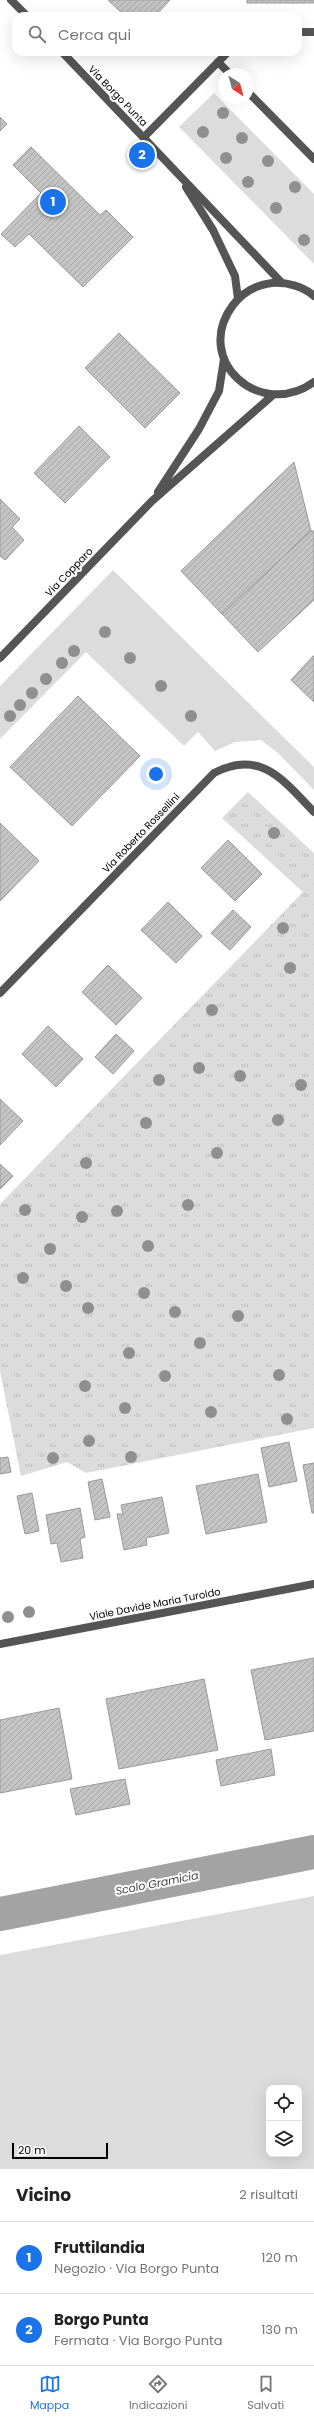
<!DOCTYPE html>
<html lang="it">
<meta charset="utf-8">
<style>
:root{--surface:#fff;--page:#f6f6f6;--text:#222;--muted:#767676;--line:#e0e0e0;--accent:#1a73e8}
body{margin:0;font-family:Poppins,sans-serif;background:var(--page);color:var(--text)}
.controls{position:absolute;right:12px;bottom:12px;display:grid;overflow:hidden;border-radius:8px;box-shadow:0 4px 16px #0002}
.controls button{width:36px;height:36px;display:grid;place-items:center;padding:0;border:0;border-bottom:1px solid var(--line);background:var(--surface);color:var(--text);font:20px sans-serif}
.compass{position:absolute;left:218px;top:68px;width:36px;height:36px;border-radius:50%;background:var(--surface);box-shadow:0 4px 16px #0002;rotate:144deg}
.scale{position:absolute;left:12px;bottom:10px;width:96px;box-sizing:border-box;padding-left:4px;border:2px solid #000;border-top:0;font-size:11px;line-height:14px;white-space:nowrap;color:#000;-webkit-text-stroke:3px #fff;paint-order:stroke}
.you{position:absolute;left:156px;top:774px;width:14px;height:14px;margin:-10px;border:3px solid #fff;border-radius:50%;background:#1a73e8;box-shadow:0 0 0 6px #1a73e833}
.badge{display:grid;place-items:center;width:26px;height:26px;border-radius:50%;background:var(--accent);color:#fff;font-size:13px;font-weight:700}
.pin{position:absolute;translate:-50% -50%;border:2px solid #fff;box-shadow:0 1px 4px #0006}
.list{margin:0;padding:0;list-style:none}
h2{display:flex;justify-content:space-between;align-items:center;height:52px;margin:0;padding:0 16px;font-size:17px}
h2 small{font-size:13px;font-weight:400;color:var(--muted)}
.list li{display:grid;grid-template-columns:26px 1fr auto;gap:12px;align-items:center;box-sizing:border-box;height:72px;padding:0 16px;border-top:1px solid var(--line)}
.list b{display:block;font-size:15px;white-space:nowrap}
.list p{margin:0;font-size:13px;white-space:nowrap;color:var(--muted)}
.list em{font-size:13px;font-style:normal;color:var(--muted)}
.icon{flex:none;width:22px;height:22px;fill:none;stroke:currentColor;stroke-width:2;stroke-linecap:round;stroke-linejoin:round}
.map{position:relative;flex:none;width:314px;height:2169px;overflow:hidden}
.search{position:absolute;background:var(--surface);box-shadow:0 4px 16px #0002;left:12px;right:12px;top:12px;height:44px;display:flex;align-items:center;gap:10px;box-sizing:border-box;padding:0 14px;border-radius:12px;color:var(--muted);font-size:15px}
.sheet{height:196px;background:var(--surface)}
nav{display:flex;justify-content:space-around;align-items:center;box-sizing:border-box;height:56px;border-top:1px solid var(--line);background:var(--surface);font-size:11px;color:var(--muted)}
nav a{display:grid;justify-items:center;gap:2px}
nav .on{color:var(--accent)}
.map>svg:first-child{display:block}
</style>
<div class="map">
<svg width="314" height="2169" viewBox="0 0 314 2169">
<defs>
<pattern id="park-tufts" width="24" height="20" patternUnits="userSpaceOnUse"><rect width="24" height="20" fill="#dcdcdc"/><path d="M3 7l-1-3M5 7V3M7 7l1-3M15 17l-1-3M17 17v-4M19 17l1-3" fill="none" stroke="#bbb"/></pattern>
<pattern id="building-hatch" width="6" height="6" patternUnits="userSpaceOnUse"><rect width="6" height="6" fill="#c4c4c4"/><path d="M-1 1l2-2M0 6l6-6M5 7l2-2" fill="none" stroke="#a7a7a7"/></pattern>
</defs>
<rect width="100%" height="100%" fill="#fff"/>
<g fill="#dcdcdc" fill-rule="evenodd">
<path d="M214 93 314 194V264L179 127Z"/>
<path d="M113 570 314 767V790L278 753 261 740 235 742 215 751 198 732 184 746 86 652 0 739V686Z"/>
<path d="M314 1896V2169H0V1955ZM269 2088H299V2154H269Z"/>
</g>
<path fill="url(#park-tufts)" d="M248 792 314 853V1428L86 1473 67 1462 21 1476 0 1371V1204L303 892 222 818Z"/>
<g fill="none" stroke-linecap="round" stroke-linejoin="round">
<path stroke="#a3a3a3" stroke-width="34" d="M0 1914 314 1852"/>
</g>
<g fill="url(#building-hatch)" stroke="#999">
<path d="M108 0H170L155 16H125Z"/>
<rect x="247" y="0" width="67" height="3"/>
<path d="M0 117 7 124 0 131Z"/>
<path d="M31 147 100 215 106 210 133 237 83 287 29 234 15 247 1 234 41 193 13 165Z"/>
<path d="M119 333 180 393 145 428 85 368Z"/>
<path d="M79 426 110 457 65 503 34 473Z"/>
<path d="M294 462 311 531 222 614 181 571Z"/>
<path d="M0 499 20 519 12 527 24 540 5 560 0 556Z"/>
<path d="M311 531H314V600L258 652 222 614Z"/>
<path d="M313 656H314V702L291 680Z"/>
<path d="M78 696 140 756 72 826 10 767Z"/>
<path d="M0 823 39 861 0 901Z"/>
<path d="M228 840 262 874 235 901 201 868Z"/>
<path d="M168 902 202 936 176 963 141 930Z"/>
<path d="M233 910 251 927 230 950 211 933Z"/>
<path d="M108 965 142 998 116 1025 82 992Z"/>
<path d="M48 1026 83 1059 56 1087 22 1054Z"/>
<path d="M116 1034 134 1051 113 1074 95 1057Z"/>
<path d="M0 1099 23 1121 0 1145Z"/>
<path d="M0 1164 13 1176 0 1189Z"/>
<path d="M289 1442 297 1481 269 1487 261 1448Z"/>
<path d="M8 1457 11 1472 0 1474V1458Z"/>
<path d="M314 1463V1513H312L303 1465Z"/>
<path d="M258 1474 267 1522 206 1534 196 1486Z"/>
<path d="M102 1479 110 1517 95 1520 88 1482Z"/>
<path d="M32 1493 39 1531 25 1534 17 1496Z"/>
<path d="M162 1497 169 1533 146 1538 147 1545 124 1550 117 1514H123L121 1505Z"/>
<path d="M80 1508 85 1537 80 1539 83 1558 61 1562 57 1543 51 1544 46 1515Z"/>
<path d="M314 1658V1731L265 1740 251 1670Z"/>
<path d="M204 1679 218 1750 119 1769 106 1699Z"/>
<path d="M59 1708 72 1779 0 1793V1720Z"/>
<path d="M271 1749 275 1775 221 1786 216 1760Z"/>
<path d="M125 1779 130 1804 76 1815 70 1789Z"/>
</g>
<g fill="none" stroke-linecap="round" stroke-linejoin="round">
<g stroke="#555" stroke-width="8">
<path d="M298 32H314"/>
<path d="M218 62 230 74"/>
<path d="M248 92 314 159"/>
<path d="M144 137 228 52"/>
<path d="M0 993 214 773C261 749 283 780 314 812"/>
<path d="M0 1644 314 1584"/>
</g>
<g stroke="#555" stroke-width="8">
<path d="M11 0 27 16"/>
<path d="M62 52 282 283"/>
<path d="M186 187 213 230 235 276 238 299"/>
<path d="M314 296C303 286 286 282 272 283 256 285 242 293 233 305 192 360 260 421 314 382"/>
<path d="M158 492 199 429 219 391 224 359"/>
<path d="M0 658 152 501 273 395"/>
</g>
</g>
<g fill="#8f8f8f">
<circle cx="223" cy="113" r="6"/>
<circle cx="203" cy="132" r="6"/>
<circle cx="242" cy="138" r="6"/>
<circle cx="226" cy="158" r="6"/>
<circle cx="268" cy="161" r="6"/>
<circle cx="248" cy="182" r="6"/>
<circle cx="295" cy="187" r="6"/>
<circle cx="276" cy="208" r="6"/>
<circle cx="304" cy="240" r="6"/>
<circle cx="105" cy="632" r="6"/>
<circle cx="74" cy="651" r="6"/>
<circle cx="130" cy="658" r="6"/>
<circle cx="62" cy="663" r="6"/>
<circle cx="46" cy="679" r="6"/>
<circle cx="161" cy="686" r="6"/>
<circle cx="32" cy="693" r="6"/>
<circle cx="20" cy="705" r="6"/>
<circle cx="10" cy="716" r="6"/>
<circle cx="191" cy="716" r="6"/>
<circle cx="274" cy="833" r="6"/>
<circle cx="283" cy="928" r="6"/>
<circle cx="290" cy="968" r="6"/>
<circle cx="212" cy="1010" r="6"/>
<circle cx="199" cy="1068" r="6"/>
<circle cx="240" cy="1076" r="6"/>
<circle cx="159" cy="1080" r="6"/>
<circle cx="301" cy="1085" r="6"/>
<circle cx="278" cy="1120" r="6"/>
<circle cx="146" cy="1123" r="6"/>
<circle cx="217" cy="1153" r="6"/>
<circle cx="86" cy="1163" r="6"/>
<circle cx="188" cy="1205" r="6"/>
<circle cx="25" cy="1210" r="6"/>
<circle cx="117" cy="1211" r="6"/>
<circle cx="82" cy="1217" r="6"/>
<circle cx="148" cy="1246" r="6"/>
<circle cx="50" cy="1249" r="6"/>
<circle cx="23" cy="1278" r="6"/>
<circle cx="66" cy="1286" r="6"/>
<circle cx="144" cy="1293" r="6"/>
<circle cx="88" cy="1308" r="6"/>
<circle cx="175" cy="1312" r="6"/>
<circle cx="238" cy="1316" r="6"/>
<circle cx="200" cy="1343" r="6"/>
<circle cx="129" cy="1353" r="6"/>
<circle cx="279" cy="1375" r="6"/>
<circle cx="165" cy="1376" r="6"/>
<circle cx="85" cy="1386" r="6"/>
<circle cx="125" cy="1408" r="6"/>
<circle cx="211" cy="1412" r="6"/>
<circle cx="287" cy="1419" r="6"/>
<circle cx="89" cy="1441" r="6"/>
<circle cx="131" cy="1457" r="6"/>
<circle cx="53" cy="1458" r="6"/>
<circle cx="29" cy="1612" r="6"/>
<circle cx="8" cy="1617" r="6"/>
</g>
<g text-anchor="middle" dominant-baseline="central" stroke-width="4" stroke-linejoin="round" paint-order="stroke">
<g font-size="10" fill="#000" stroke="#fff">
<text transform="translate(118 96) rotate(46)">Via Borgo Punta</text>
<text transform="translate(69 572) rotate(-46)">Via Copparo</text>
<text transform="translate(141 833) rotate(-46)">Via Roberto Rossellini</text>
<text transform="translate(155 1604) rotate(-11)">Viale Davide Maria Turoldo</text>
</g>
<g font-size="11" font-style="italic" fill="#444" stroke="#fff">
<text transform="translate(157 1883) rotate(-11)">Scolo Gramicia</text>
</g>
</g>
</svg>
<div class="controls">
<button><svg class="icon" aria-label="locate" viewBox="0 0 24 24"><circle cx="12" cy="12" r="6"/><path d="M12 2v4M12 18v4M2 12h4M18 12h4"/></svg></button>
<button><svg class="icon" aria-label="layers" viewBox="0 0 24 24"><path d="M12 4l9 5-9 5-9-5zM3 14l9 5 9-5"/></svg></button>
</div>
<svg class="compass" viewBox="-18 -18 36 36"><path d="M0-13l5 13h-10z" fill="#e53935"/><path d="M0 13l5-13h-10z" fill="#767676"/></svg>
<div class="scale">20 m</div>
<div class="you"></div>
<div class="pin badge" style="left:53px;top:202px">1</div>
<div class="pin badge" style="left:142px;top:155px">2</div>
<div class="search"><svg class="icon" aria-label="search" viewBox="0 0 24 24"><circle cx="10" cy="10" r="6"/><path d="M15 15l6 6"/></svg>Cerca qui</div>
</div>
<section class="sheet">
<h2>Vicino<small>2 risultati</small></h2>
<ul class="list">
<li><span class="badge">1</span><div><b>Fruttilandia</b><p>Negozio · Via Borgo Punta</p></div><em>120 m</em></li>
<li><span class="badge">2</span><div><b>Borgo Punta</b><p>Fermata · Via Borgo Punta</p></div><em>130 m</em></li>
</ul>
</section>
<nav>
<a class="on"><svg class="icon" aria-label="map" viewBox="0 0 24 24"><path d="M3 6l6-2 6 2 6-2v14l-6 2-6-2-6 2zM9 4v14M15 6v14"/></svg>Mappa</a>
<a><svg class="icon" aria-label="directions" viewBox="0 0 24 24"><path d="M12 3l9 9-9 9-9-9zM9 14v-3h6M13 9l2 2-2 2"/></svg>Indicazioni</a>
<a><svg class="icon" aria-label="saved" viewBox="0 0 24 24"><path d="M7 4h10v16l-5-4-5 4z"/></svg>Salvati</a>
</nav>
